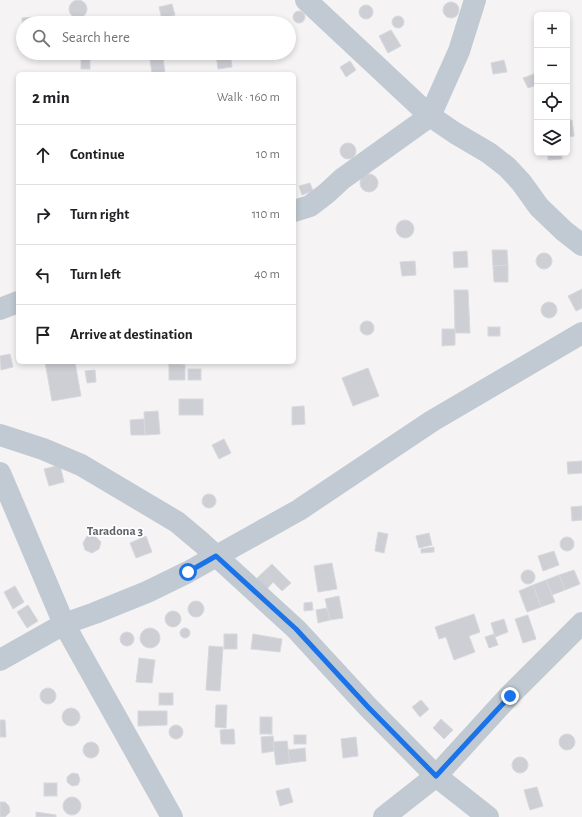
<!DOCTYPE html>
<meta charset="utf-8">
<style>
:root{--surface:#fff;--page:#f6f6f6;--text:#202124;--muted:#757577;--line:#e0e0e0}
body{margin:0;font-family:"Alegreya Sans",sans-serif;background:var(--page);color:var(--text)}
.controls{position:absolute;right:12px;top:12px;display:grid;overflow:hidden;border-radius:6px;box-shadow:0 2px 6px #0003}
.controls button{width:36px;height:36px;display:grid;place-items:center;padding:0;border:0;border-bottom:1px solid var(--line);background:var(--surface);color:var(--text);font:20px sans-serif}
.stop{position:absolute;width:12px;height:12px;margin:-9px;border:3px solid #1a73e8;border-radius:50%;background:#fff}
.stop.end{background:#1a73e8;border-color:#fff;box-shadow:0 1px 4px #0008}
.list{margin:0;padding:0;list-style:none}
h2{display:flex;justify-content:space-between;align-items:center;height:52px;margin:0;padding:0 16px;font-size:17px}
h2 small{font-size:13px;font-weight:400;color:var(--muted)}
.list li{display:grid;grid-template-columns:26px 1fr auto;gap:12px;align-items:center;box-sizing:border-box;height:60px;padding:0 16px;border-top:1px solid var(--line)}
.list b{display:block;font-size:15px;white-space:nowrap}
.list em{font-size:13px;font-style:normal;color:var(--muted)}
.icon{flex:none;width:22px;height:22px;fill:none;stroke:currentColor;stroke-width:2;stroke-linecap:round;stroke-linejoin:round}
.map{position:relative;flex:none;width:582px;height:817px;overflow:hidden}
.search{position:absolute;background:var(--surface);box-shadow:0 2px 6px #0003;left:16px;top:16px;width:280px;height:44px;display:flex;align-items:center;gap:10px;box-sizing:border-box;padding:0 14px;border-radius:22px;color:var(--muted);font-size:15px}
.panel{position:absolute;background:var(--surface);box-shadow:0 2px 6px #0003;left:16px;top:72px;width:280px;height:292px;border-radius:6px}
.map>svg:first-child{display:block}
</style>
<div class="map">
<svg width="582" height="817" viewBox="0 0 582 817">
<rect width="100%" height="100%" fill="#f5f3f3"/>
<g fill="#cdcfd5" stroke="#d7d9de">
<circle cx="78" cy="9" r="9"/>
<circle cx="451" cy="10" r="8"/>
<path d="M172 4 175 15 162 19 159 7Z"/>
<circle cx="366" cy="12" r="7"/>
<circle cx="299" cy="17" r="6"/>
<circle cx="398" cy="22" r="6"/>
<path d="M39 17V23H23V32L22 18Z"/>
<path d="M391 30 401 46 388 53 379 36Z"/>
<rect x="18" y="33" width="5" height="15"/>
<path d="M216 53H230L232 67 218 69Z"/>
<path d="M163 57 165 74H152L150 59Z"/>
<rect x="81" y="59" width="9" height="10"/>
<path d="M504 60 507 72 493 74 491 63Z"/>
<path d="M350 61 356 70 346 77 340 67Z"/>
<path d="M534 74 537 85 528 88 523 78Z"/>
<path d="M572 120 574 136 567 137V121Z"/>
<circle cx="348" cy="151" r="8"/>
<path d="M548 153H561L562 159 548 160Z"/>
<circle cx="369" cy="183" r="9"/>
<path d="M310 183 313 191 302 195 299 186Z"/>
<circle cx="405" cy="229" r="9"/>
<path d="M492 250H507L508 265 493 266Z"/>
<path d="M467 251 468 267 454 268 453 252Z"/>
<circle cx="544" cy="261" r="8"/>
<path d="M415 261 416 275 402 276 400 262Z"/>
<path d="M508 265V282H494L493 266Z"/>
<path d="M582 289V308L576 311 568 296Z"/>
<path d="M454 290H468L470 333H455Z"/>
<circle cx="549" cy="310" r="8"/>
<circle cx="367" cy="328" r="7"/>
<rect x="488" y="327" width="12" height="9"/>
<path d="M442 329H455V345L442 346Z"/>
<path d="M10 354 13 367 1 370 0 356Z"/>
<path d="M45 362H75L81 396 52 401Z"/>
<path d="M169 364 185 365V380H169Z"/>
<path d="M368 368 379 396 353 406 342 378Z"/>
<rect x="188" y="369" width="13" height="11"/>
<path d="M95 370 96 382 87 383 85 371Z"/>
<rect x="179" y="399" width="24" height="16"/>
<path d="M304 406 305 424 292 425V407Z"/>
<path d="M158 411 160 434 145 435 144 412Z"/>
<path d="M144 419 145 435H131L130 420Z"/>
<path d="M224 439 231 453 219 459 212 445Z"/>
<path d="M582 461V473L568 474 567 462Z"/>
<path d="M60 465 64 482 49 486 44 469Z"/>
<circle cx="209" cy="501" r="7"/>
<path d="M582 506V520L572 521 571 507Z"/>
<path d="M378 532 388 534 384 553 375 551Z"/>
<path d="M429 533 432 545 419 548 416 536Z"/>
<path d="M87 536H95L101 542 99 549 92 553 85 550 83 543Z"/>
<path d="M146 536 152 552 136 558 130 543Z"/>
<circle cx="567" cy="544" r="7"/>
<path d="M434 547V552L421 553V549Z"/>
<path d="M554 551 559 565 543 571 538 556Z"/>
<path d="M332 563 337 589 318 592 314 566Z"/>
<path d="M272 564 291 583 282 591 273 582 267 589 256 579Z"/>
<path d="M574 570 580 584 565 590 559 575Z"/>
<circle cx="528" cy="577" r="7"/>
<path d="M559 575 565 590 552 595 546 580Z"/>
<path d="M546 580 555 602 541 607 533 585Z"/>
<path d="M533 585 541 607 527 612 519 591Z"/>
<path d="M15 586 24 602 13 609 4 592Z"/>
<path d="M339 596 343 618 330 620 325 599Z"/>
<circle cx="196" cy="609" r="8"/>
<path d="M312 602 313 610 304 611V603Z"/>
<path d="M28 605 38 621 27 628 17 612Z"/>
<path d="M327 608 330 620 318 623 316 610Z"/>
<circle cx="173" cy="619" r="8"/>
<path d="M474 614 480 632 469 636 475 652 454 660 446 637 439 639 435 627Z"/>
<path d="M528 615 536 639 523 643 515 619Z"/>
<path d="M504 619 508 632 495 637 491 623Z"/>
<circle cx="185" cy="633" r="5"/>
<circle cx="150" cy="638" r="10"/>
<circle cx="127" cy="639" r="7"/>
<rect x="224" y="634" width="13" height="15"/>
<path d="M253 634 282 639 280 652 251 649Z"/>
<path d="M494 634 498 645 489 648 485 637Z"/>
<path d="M209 646 223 647 220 691 206 690Z"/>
<path d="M139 658 155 660 152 683 136 682Z"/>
<circle cx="48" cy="696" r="8"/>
<rect x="159" y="693" width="14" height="12"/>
<path d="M421 700 429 709 420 717 412 707Z"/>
<path d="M216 705H227L226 728 215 727Z"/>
<circle cx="71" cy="717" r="9"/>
<path d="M138 711H167V725L138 726Z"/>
<rect x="260" y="717" width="12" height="17"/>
<path d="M441 719 453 730 444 739 433 728Z"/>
<path d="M0 720H5L6 737H0Z"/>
<circle cx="176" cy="732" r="7"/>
<path d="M234 729 235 744H221L220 730Z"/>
<circle cx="567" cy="742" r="8"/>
<rect x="294" y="735" width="12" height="9"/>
<path d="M273 736 275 751 262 753 261 737Z"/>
<path d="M356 737 358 756 343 758 341 739Z"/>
<path d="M287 741 290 763 276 765 273 742Z"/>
<circle cx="91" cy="750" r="8"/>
<path d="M305 748 306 761 290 763 288 750Z"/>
<circle cx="520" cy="765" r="8"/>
<path d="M72 773 78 774 80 780 78 785 72 786 67 782V777Z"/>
<rect x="44" y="783" width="13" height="13"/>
<path d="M537 787 543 806 530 810 524 790Z"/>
<path d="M289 788 293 802 280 806 276 791Z"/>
<circle cx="72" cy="806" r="9"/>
<path d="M0 802H5L9 806 10 812 5 817H0Z"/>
<path d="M36 812 56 815V817H36Z"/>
</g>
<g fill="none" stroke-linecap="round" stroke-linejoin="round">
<g stroke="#c1cad2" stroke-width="22">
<path d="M306 0 430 116 455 133 489 153 507 167 521 182 539 207 564 231 582 245"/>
<path d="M294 211 310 206 327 193 342 179 430 116 459 51 475 0"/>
<path d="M0 309 18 302"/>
<path d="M0 435 43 449 81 465 177 522 202 543 296 629 368 707 436 776 488 817"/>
<path d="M0 473 64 624 172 817"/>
<path d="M0 660 64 624 95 613 147 592 188 572 299 510 432 421 582 333"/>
<path d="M384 817 436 776 510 695 582 623"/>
</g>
</g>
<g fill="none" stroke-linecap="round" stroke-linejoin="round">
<path stroke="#1a73e8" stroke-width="5" d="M188 572 216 556 296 629 368 707 436 776 510 696"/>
</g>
<g text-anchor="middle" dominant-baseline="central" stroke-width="3.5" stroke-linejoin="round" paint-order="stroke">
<g font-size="13" font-weight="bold" fill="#5f6368" stroke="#fff">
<text x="115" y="531">Taradona 3</text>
</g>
</g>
</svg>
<div class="controls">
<button>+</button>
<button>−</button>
<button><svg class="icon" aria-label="locate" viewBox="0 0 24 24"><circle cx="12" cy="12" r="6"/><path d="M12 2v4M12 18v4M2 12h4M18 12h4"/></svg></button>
<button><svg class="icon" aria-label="layers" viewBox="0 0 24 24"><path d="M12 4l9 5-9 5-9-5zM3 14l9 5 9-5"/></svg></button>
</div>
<div class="stop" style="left:188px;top:572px"></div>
<div class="stop end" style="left:510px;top:696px"></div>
<div class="search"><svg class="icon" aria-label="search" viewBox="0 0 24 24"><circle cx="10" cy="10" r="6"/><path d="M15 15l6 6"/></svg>Search here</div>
<section class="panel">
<h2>2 min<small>Walk · 160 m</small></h2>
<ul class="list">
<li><svg class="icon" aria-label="ahead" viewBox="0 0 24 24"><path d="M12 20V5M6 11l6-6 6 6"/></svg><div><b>Continue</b></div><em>10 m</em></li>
<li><svg class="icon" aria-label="right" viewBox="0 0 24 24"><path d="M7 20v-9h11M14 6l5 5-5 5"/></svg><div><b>Turn right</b></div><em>110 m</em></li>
<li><svg class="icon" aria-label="left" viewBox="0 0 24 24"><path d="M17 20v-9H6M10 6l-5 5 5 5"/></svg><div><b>Turn left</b></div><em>40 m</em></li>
<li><svg class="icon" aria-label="arrive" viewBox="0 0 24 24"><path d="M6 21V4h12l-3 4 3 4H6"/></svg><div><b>Arrive at destination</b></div></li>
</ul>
</section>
</div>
